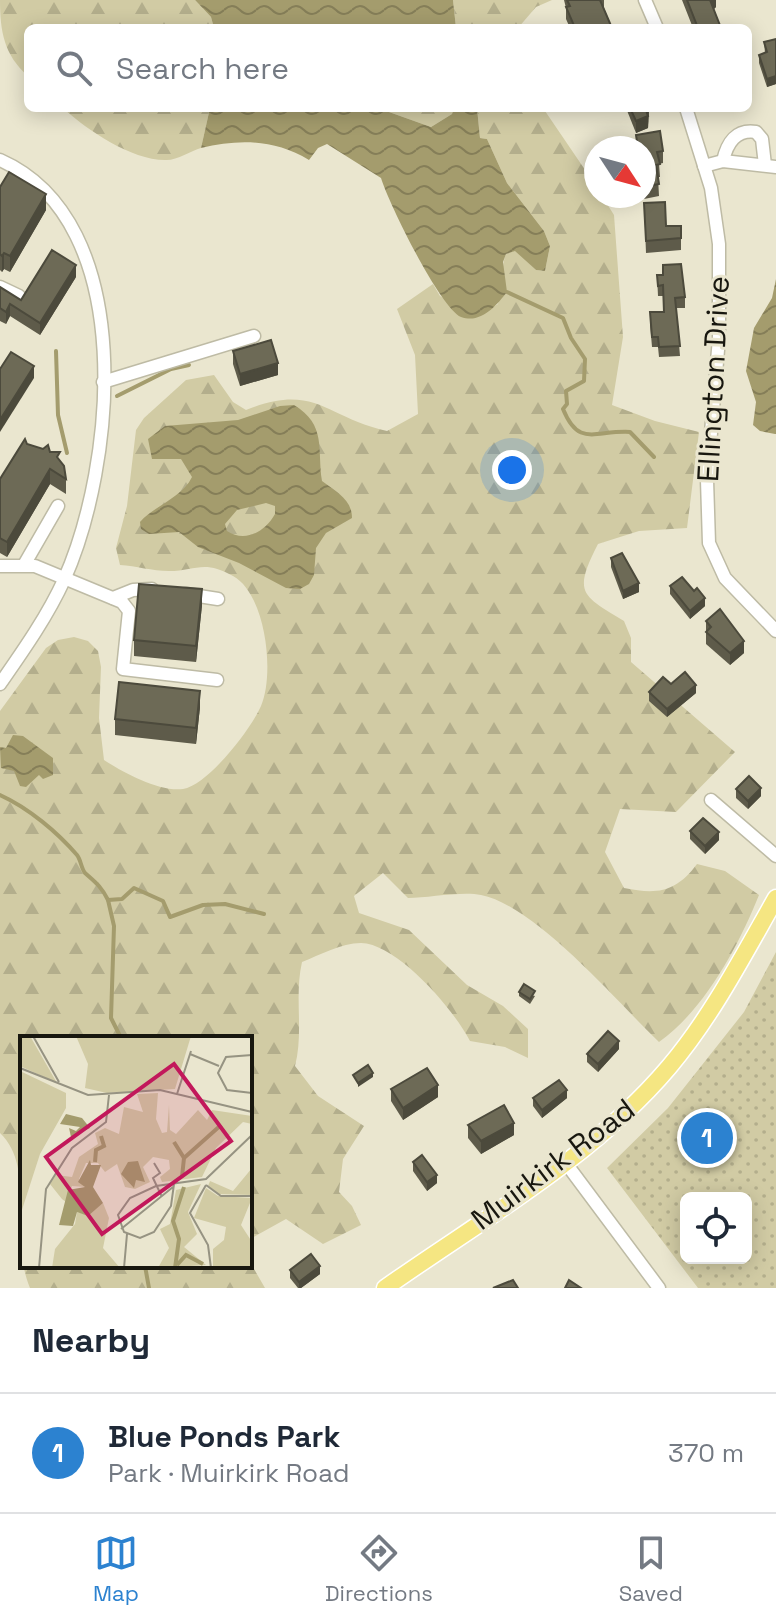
<!DOCTYPE html>
<meta charset="utf-8">
<style>
:root{--surface:#fff;--page:#f2f2f3;--text:#1f2937;--muted:#747a83;--line:#e0e1e3;--accent:#2c82d0}
body{margin:0;font-family:"Space Grotesk",sans-serif;background:var(--page);color:var(--text)}
.controls{position:absolute;right:24px;bottom:24px;display:grid;overflow:hidden;border-radius:12px;box-shadow:0 4px 20px #0003}
.controls button{width:72px;height:72px;display:grid;place-items:center;padding:0;border:0;border-bottom:2px solid var(--line);background:var(--surface);color:var(--text);font:40px sans-serif}
.compass{position:absolute;left:584px;top:136px;width:72px;height:72px;border-radius:50%;background:var(--surface);box-shadow:0 4px 20px #0003;rotate:126deg}
.you{position:absolute;left:512px;top:470px;width:28px;height:28px;margin:-20px;border:6px solid #fff;border-radius:50%;background:#1a73e8;box-shadow:0 0 0 12px #1a73e833}
.badge{display:grid;place-items:center;width:52px;height:52px;border-radius:50%;background:var(--accent);color:#fff;font-size:26px;font-weight:700}
.pin{position:absolute;translate:-50% -50%;border:4px solid #fff;box-shadow:0 2px 8px #0006}
.list{margin:0;padding:0;list-style:none}
h2{display:flex;justify-content:space-between;align-items:center;height:104px;margin:0;padding:0 32px;font-size:34px}
h2 small{font-size:26px;font-weight:400;color:var(--muted)}
.list li{display:grid;grid-template-columns:52px 1fr auto;gap:24px;align-items:center;box-sizing:border-box;height:120px;padding:0 32px;border-top:2px solid var(--line)}
.list b{display:block;font-size:30px;white-space:nowrap}
.list p{margin:0;font-size:26px;white-space:nowrap;color:var(--muted)}
.list em{font-size:26px;font-style:normal;color:var(--muted)}
.icon{flex:none;width:44px;height:44px;fill:none;stroke:currentColor;stroke-width:2;stroke-linecap:round;stroke-linejoin:round}
.map{position:relative;flex:none;width:776px;height:1288px;overflow:hidden}
.search{position:absolute;background:var(--surface);box-shadow:0 4px 20px #0003;left:24px;right:24px;top:24px;height:88px;display:flex;align-items:center;gap:20px;box-sizing:border-box;padding:0 28px;border-radius:12px;color:var(--muted);font-size:30px}
.sheet{height:224px;background:var(--surface)}
nav{display:flex;justify-content:space-around;align-items:center;box-sizing:border-box;height:112px;border-top:2px solid var(--line);background:var(--surface);font-size:22px;color:var(--muted)}
nav a{display:grid;justify-items:center;gap:4px}
nav .on{color:var(--accent)}
.map>svg:first-child{display:block}
</style>
<div class="map">
<svg width="776" height="1288" viewBox="0 0 776 1288">
<defs>
<pattern id="forest-firs" width="22" height="20" patternUnits="userSpaceOnUse" patternTransform="scale(2)"><rect width="22" height="20" fill="#d1cba4"/><path d="M5 1l3.5 6h-7zM16 11l3.5 6h-7z" fill="#b3ae8c"/></pattern>
<pattern id="park-dots" width="8" height="8" patternUnits="userSpaceOnUse" patternTransform="scale(2)"><rect width="8" height="8" fill="#d1cba4"/><path d="M2 2h.1M6 6h.1" fill="none" stroke="#b3ae8c" stroke-width="1.8" stroke-linecap="round"/></pattern>
<pattern id="water-waves" width="16" height="10" patternUnits="userSpaceOnUse" patternTransform="scale(2)"><rect width="16" height="10" fill="#a49c6d"/><path d="M0 5q4-4 8 0t8 0" fill="none" stroke="#857e58"/></pattern>
</defs>
<rect width="100%" height="100%" fill="#eae6cf"/>
<g fill="url(#forest-firs)">
<path d="M0 0H195L211 17 214 28H28V76C4 55 0 31 0 0Z"/>
<path d="M453 0H552L536 7 518 28H456Z"/>
<path d="M63 108H210L201 148C191 151 176 161 165 160 131 160 87 130 63 108Z"/>
<path d="M388 108H454L452 114 431 127 389 112Z"/>
<path d="M477 108H543L596 186V196H602L614 215 623 337 612 405 655 421 699 432 687 528 639 531 598 544C573 593 581 595 624 621L631 638V662L735 752 676 812 620 809 605 852 624 888C658 895 676 892 697 864L725 871 759 895C738 947 705 1009 659 1042 617 1002 536 906 481 895 462 891 428 898 408 898L383 873 354 896 359 913 409 930 467 985 503 1006 528 1029V1058L505 1047 470 1041C454 1010 398 944 361 943 341 943 320 955 302 962 294 997 304 1031 295 1066L318 1096 364 1126 343 1159 339 1192 352 1206 361 1225 323 1244 286 1219 250 1239V1038H22V1266H250V1262L265 1288H30C8 1236 37 1168 0 1133V711L46 648 58 640 74 637 88 641 98 651 101 667 99 718 104 760C124 773 159 792 183 789 208 785 251 729 261 706 275 674 266 594 233 576 204 559 195 571 169 571 152 571 136 566 120 565L116 548 127 506 136 430 144 418 186 380 214 375 233 402 246 410C316 382 326 418 387 431L418 414 415 355 397 309 433 284 440 296 475 318 498 304C503 287 501 265 506 254L515 250 536 270 545 271 550 246 544 231 507 183 487 139 480 138Z"/>
</g>
<path fill="url(#park-dots)" fill-rule="evenodd" d="M776 952V1288H698L607 1168 668 1108 744 1012ZM686 1198H746V1258H686Z"/>
<g fill="url(#water-waves)" fill-rule="evenodd">
<path d="M195 0H453L456 28H214L211 17Z"/>
<path d="M210 108H388L389 112 431 127 452 114 454 108H477L480 138 487 139 507 183 544 231 550 246 545 271 536 270 515 251 506 254 503 262 507 292C496 306 481 324 461 317 440 308 388 202 381 178L327 144 318 148 309 160C274 139 239 139 201 148Z"/>
<path d="M776 279V434H775L760 431 753 425 756 402 746 371 754 328 772 298Z"/>
<path d="M294 405C327 425 317 449 322 481 336 492 352 499 352 518L326 533 316 548 314 575 309 584 300 589 286 588 239 563 198 547 179 532 149 534 141 529 140 522C155 505 182 498 192 477L181 459H152L148 439 165 426 238 420 280 406ZM266 503 275 506V514C265 532 245 543 227 531L225 524 237 510Z"/>
<path d="M13 735 23 736 53 758V775L43 779 39 775 26 787 20 786 14 771 1 768 0 747 6 748Z"/>
</g>
<g fill="none" stroke-linecap="round" stroke-linejoin="round">
<g stroke="#a49c6d" stroke-width="4">
<path d="M507 292 563 318 571 338 585 359 584 381 566 391 567 404 563 409C579 448 595 430 630 432L654 457"/>
<path d="M56 351 58 415 67 453"/>
<path d="M117 396 171 369 189 365"/>
<path d="M0 795C29 808 58 833 77 855 81 860 81 868 85 873 95 882 101 886 108 900L122 899 134 888 163 901 170 917 203 905 225 904 264 914"/>
<path d="M108 900 114 926 111 1018 121 1038"/>
<path d="M145 1266 149 1288"/>
</g>
<g stroke="#bebba5" stroke-width="15">
<g id="minor">
<path d="M645 0 657 28"/>
<path d="M686 108 711 188 719 244V338L707 480 709 543 725 578 776 631"/>
<path d="M0 160C140 222 115 466 64 580 47 617 23 651 0 684"/>
<path d="M723 161C727 143 736 129 756 132L762 139 765 165"/>
<path d="M704 166 723 161 776 167"/>
<path d="M0 287 19 296"/>
<path d="M103 382 254 336"/>
<path d="M24 565 58 506"/>
<path d="M0 566H35L122 602 129 611 123 669 217 680"/>
<path d="M186 594 218 599"/>
<path d="M113 598 133 590 152 589"/>
<path d="M711 800 776 856"/>
<path d="M565 1162 659 1288"/>
</g>
</g>
<g stroke="#fff" stroke-width="19">
<path id="major" d="M385 1288C481 1220 592 1158 669 1067 712 1016 743 956 776 898"/>
</g>
<use href="#minor" stroke="#fff" stroke-width="12"/>
<use href="#major" stroke="#f5e682" stroke-width="16"/>
</g>
<g fill="#5e5b4a">
<path d="M564 0H604V8L612 28H570L566 19V8Z"/>
<path d="M682 0H716V7L714 9 721 28H693Z"/>
<path d="M776 39V84L767 87 759 63V55L765 53 764 42Z"/>
<path d="M626 108H649L648 128 636 133Z"/>
<path d="M636 135 663 151V163L659 164 660 177H658L659 196 644 199V148H636Z"/>
<path d="M0 187 46 210 10 272 4 269 2 272 0 270Z"/>
<path d="M644 203 666 226H681V250L646 253Z"/>
<path d="M657 275 685 297V308H676L680 356 659 357 658 347H652L650 323 664 312 663 296H658Z"/>
<path d="M76 277 40 335 10 316 6 324 0 321V287L21 300Z"/>
<path d="M233 351 278 375 240 386 233 364Z"/>
<path d="M27 444 50 452 60 461 66 479V494L50 484 7 557 0 553V479Z"/>
<path d="M611 558 639 592 623 599 611 567Z"/>
<path d="M670 586 694 591 705 606 690 619 670 594Z"/>
<path d="M202 605 196 662 134 656V640Z"/>
<path d="M706 621 744 653 730 665 706 644Z"/>
<path d="M671 684 696 693 667 717 649 701V692Z"/>
<path d="M200 707 196 744 115 735V719Z"/>
<path d="M736 789 761 796 748 809 736 798Z"/>
<path d="M690 831 719 840 705 854 690 839Z"/>
<path d="M519 992 535 996 530 1004 519 996Z"/>
<path d="M619 1049 598 1072 587 1062V1054Z"/>
<path d="M391 1089 438 1097 403 1120 391 1101Z"/>
<path d="M533 1098H567L542 1118 533 1106Z"/>
<path d="M468 1125 514 1135 481 1154 468 1138Z"/>
<path d="M413 1162 437 1183 427 1191 413 1171Z"/>
<path d="M290 1270 320 1274 301 1288H298L290 1278Z"/>
</g>
<g fill="#4c4a3c">
<path d="M710 0H716V7L710 12Z"/>
<path d="M776 76V84L767 87V79Z"/>
<path d="M649 108 648 128 636 133V121L646 110Z"/>
<path d="M46 194V210L10 272V256Z"/>
<path d="M4 253V269L2 272V256Z"/>
<path d="M76 265V277L40 335V323Z"/>
<path d="M10 304V316L6 324V312Z"/>
<path d="M278 363V375L240 386V374Z"/>
<path d="M34 366V378L0 432V420Z"/>
<path d="M50 469V484L7 557V542Z"/>
<path d="M639 583V592L623 599V591Z"/>
<path d="M202 589V605L196 662V646Z"/>
<path d="M705 598V606L690 619V611Z"/>
<path d="M744 641V653L730 665V653Z"/>
<path d="M696 685V693L667 717V709Z"/>
<path d="M200 691V707L196 744V728Z"/>
<path d="M761 788V796L748 809V801Z"/>
<path d="M719 832V840L705 854V846Z"/>
<path d="M619 1041V1049L598 1072V1064Z"/>
<path d="M373 1073V1077L358 1087V1083Z"/>
<path d="M438 1085V1097L403 1120V1108Z"/>
<path d="M567 1090V1098L542 1118V1110Z"/>
<path d="M514 1123V1135L481 1154V1141Z"/>
<path d="M437 1175V1183L427 1191V1182Z"/>
<path d="M320 1266V1274L301 1288H299V1282Z"/>
</g>
<g fill="#6d6a56" stroke="#4c4a3c" stroke-width="2">
<path d="M567 0H600L612 28H575L566 7 570 6Z"/>
<path d="M687 0H710L721 28H698Z"/>
<path d="M776 39V76L767 79 759 55 767 52 764 42Z"/>
<path d="M630 108H649L646 110 648 116 636 121Z"/>
<path d="M660 131 663 151 657 152 660 164 656 165 659 184 644 187V148H638L636 135Z"/>
<path d="M9 172 46 194 10 256 4 253 2 256 0 254V187Z"/>
<path d="M665 202 666 226H681V238L646 241 644 203Z"/>
<path d="M52 250 76 265 40 323 10 304 6 312 0 308V287L21 300Z"/>
<path d="M681 264 685 297 675 298 680 346 659 347 658 337H652L650 312H664L663 285 658 286 657 275H663V265Z"/>
<path d="M271 340 278 363 240 374 233 351Z"/>
<path d="M11 352 34 366 0 420V369Z"/>
<path d="M25 439 27 444 43 449 48 445 50 452H60L57 457 64 466 66 479 50 469 7 542 0 538V479Z"/>
<path d="M622 553 639 583 623 591 611 558Z"/>
<path d="M682 577 694 591 697 588 705 598 690 611 670 586Z"/>
<path d="M139 584 202 589 196 646 134 640Z"/>
<path d="M720 609 744 641 730 653 706 632 711 627 706 621Z"/>
<path d="M685 672 696 685 667 709 649 692 663 677 671 684Z"/>
<path d="M119 682 200 691 196 728 115 719Z"/>
<path d="M749 776 761 788 748 801 736 789Z"/>
<path d="M703 818 719 832 705 846 690 831Z"/>
<path d="M524 984 535 991 530 999 519 992Z"/>
<path d="M608 1031 619 1041 598 1064 587 1054Z"/>
<path d="M368 1065 373 1073 358 1083 353 1075Z"/>
<path d="M427 1068 438 1085 403 1108 391 1089Z"/>
<path d="M559 1080 567 1090 542 1110 533 1098Z"/>
<path d="M504 1105 514 1123 481 1141 468 1125Z"/>
<path d="M422 1155 437 1175 427 1182 413 1162Z"/>
<path d="M311 1254 320 1266 299 1282 290 1270Z"/>
<path d="M513 1280 518 1288H493Z"/>
<path d="M569 1280 581 1288H565Z"/>
</g>
<g text-anchor="middle" dominant-baseline="central" stroke-width="6" stroke-linejoin="round" paint-order="stroke">
<g font-size="30" fill="#18170f" stroke="#eae6cf">
<text transform="translate(713 379) rotate(-87)">Ellington Drive</text>
<text transform="translate(553 1164) rotate(-37)">Muirkirk Road</text>
</g>
</g>
<g transform="translate(20 1036)">
<rect width="232" height="232" fill="#eae6cf"/>
<path d="M0 0H10L37 47 0 30ZM0 35 46 57V72L20 118 0 180ZM138 57 136 83 142 97 147 96 149 69 150 94 156 98 178 74 187 84 192 74 232 80V88L223 86 196 112 182 141 142 146 140 141 150 133 149 124 133 121 123 131 130 146 115 153 105 151 97 128 85 136 78 127H66L59 143 65 151 52 150 46 166 42 163 30 148 36 139 52 141 59 121 78 108 75 97 85 92 99 98 104 71 123 76 117 58ZM232 132V159L199 158 188 150 190 145 213 155ZM181 148 168 176 177 198 164 211 186 229 138 232 149 212 140 193 150 188 156 154ZM186 152 198 160 232 162 221 189 232 206V232H193V213L204 204 206 191 174 182ZM83 167 89 182 83 212 100 232H32L35 213 55 188 57 176 68 179Z" fill="#d1cba4"/>
<path d="M56 0H171L155 53 87 57 65 52 68 28Z" fill="#d1cba4"/>
<path d="M46 78 62 82 70 92 51 101 49 92 56 95 60 91 40 88ZM70 124 71 129H81L73 151 83 167 68 180 57 176 53 190 39 189 48 154 65 151 58 146ZM118 125 125 146 116 144 114 152 101 138 108 126Z" fill="#a49c6d"/>
<path fill="none" stroke="#a49c6d" stroke-width="4" d="M154 106 164 122 162 141M164 122 201 89M75 126 76 114 84 110 81 100M157 229 166 219 183 228M155 232 159 203 153 185 164 151"/>
<path fill="none" stroke="#969382" stroke-width="2" d="M13 0 39 46M170 18 199 30M232 19 206 21 198 37 207 54 232 57M0 32 68 59 140 54 232 76M157 58 171 15M134 127 140 137 133 142 142 161M154 148 151 170 134 196 120 202 104 196 98 179 110 162 136 150 186 143 232 99M186 149 170 177 188 209 191 232M186 149 201 160H232M101 193 153 151M19 232 26 153 52 112 86 86 89 59M104 232 107 198"/>
<path fill="#c2185b" fill-opacity="0.15" stroke="#c2185b" stroke-width="4" d="M154 28 211 105 82 198 26 121Z"/>
<rect width="232" height="232" fill="none" stroke="#18170f" stroke-width="4"/>
</g>
</svg>
<div class="controls">
<button><svg class="icon" aria-label="locate" viewBox="0 0 24 24"><circle cx="12" cy="12" r="6"/><path d="M12 2v4M12 18v4M2 12h4M18 12h4"/></svg></button>
</div>
<svg class="compass" viewBox="-18 -18 36 36"><path d="M0-13l5 13h-10z" fill="#e53935"/><path d="M0 13l5-13h-10z" fill="#747a83"/></svg>
<div class="you"></div>
<div class="pin badge" style="left:707px;top:1138px">1</div>
<div class="search"><svg class="icon" aria-label="search" viewBox="0 0 24 24"><circle cx="10" cy="10" r="6"/><path d="M15 15l6 6"/></svg>Search here</div>
</div>
<section class="sheet">
<h2>Nearby<small></small></h2>
<ul class="list">
<li><span class="badge">1</span><div><b>Blue Ponds Park</b><p>Park · Muirkirk Road</p></div><em>370 m</em></li>
</ul>
</section>
<nav>
<a class="on"><svg class="icon" aria-label="map" viewBox="0 0 24 24"><path d="M3 6l6-2 6 2 6-2v14l-6 2-6-2-6 2zM9 4v14M15 6v14"/></svg>Map</a>
<a><svg class="icon" aria-label="directions" viewBox="0 0 24 24"><path d="M12 3l9 9-9 9-9-9zM9 14v-3h6M13 9l2 2-2 2"/></svg>Directions</a>
<a><svg class="icon" aria-label="saved" viewBox="0 0 24 24"><path d="M7 4h10v16l-5-4-5 4z"/></svg>Saved</a>
</nav>
